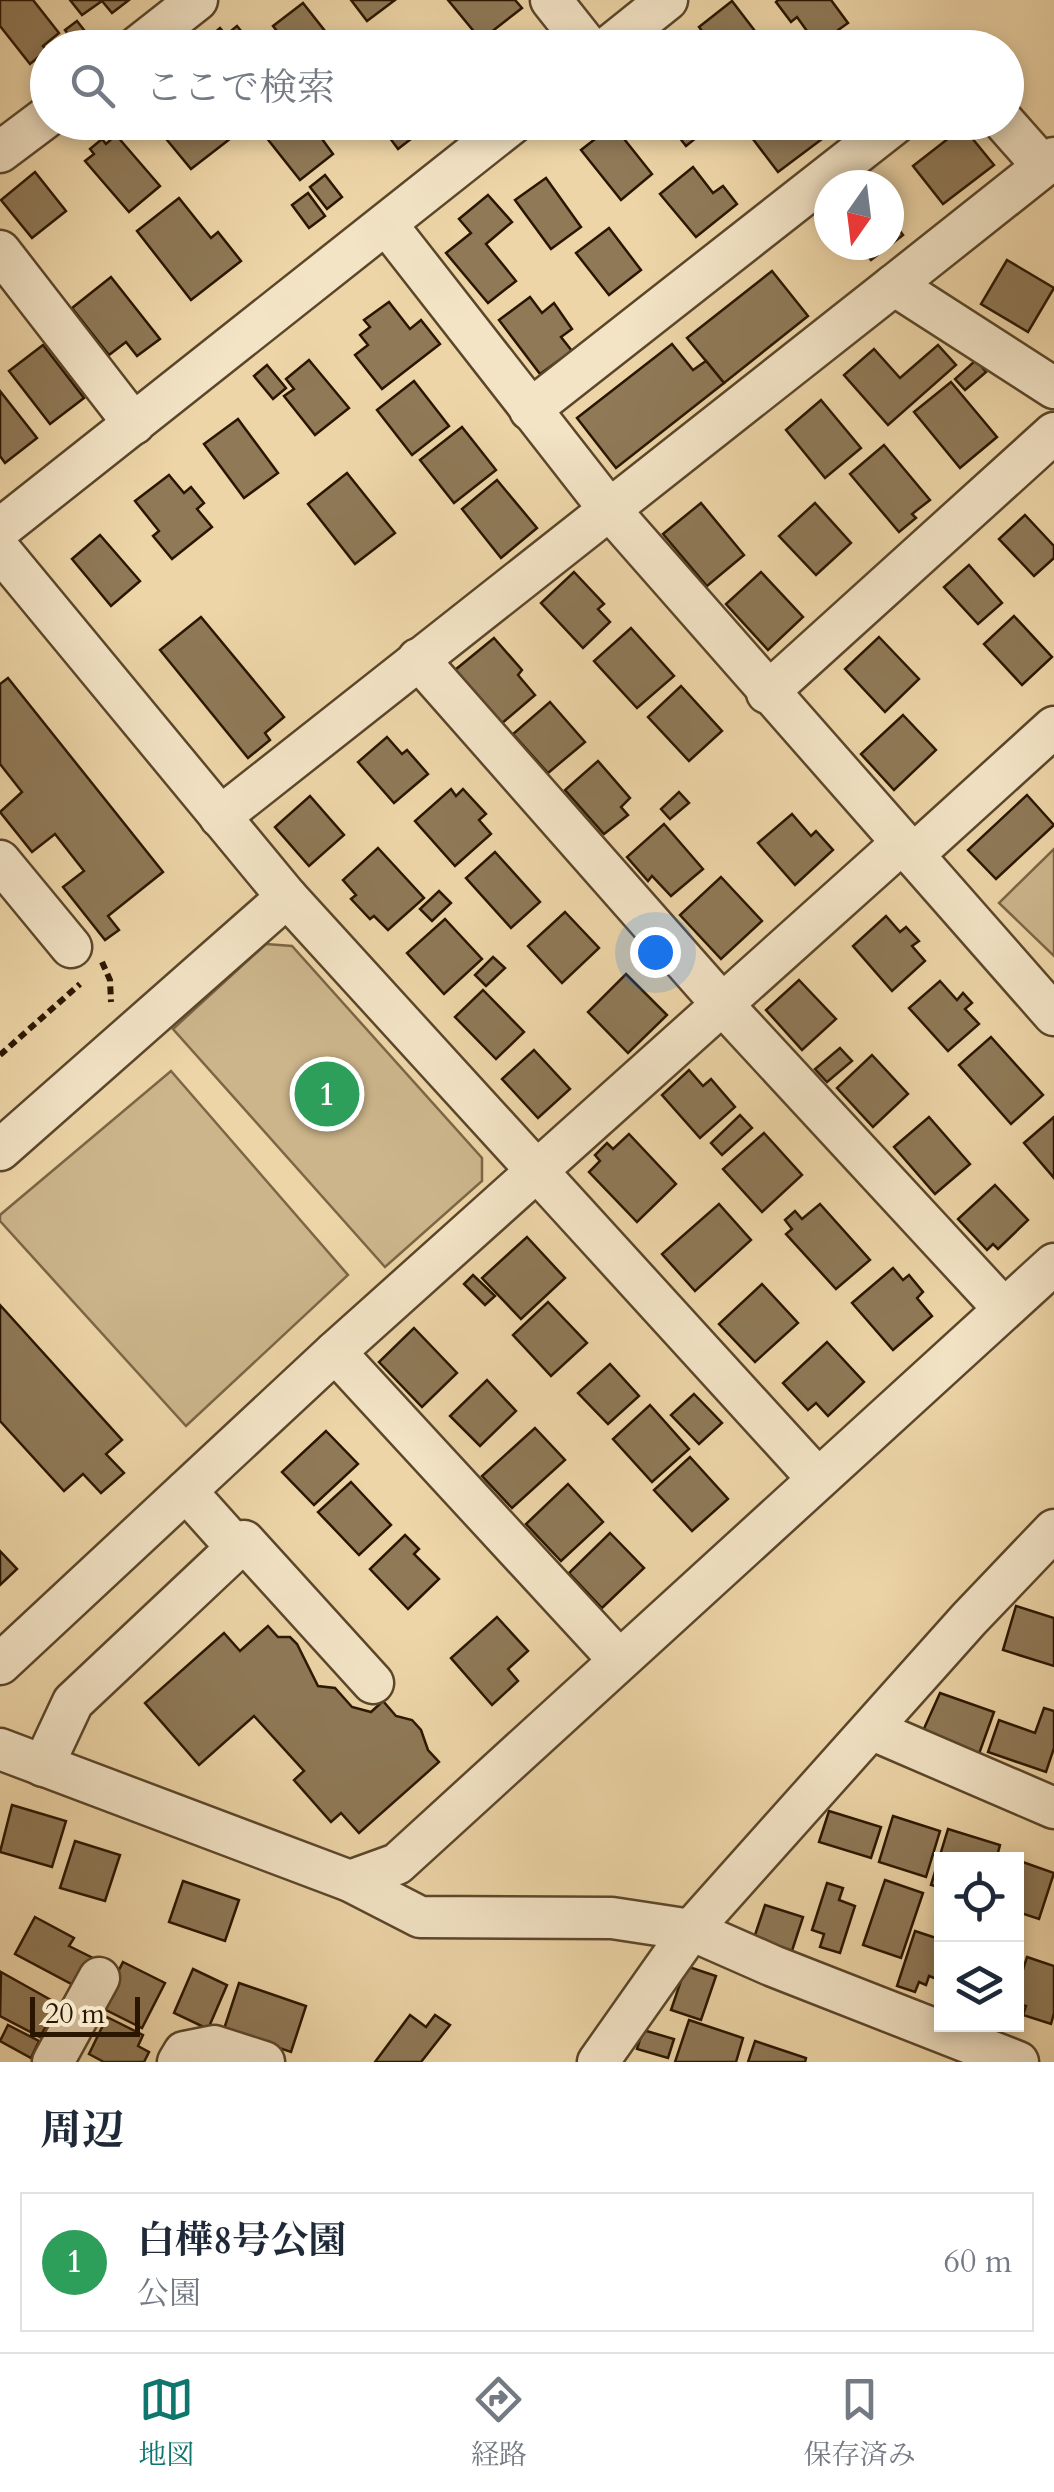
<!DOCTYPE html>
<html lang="ja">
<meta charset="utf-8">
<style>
:root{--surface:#fff;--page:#f2f2f3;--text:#1f2937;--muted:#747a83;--line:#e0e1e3;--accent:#0f766e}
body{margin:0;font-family:Cardo,"Noto Serif JP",serif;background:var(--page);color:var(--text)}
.controls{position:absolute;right:30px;bottom:30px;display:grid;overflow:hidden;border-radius:0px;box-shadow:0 5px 15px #0003}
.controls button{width:90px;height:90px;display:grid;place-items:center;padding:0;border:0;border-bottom:2px solid var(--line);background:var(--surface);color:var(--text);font:50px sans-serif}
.compass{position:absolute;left:814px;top:170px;width:90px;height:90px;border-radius:50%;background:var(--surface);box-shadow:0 5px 15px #0003;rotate:194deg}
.scale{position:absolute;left:30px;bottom:25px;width:110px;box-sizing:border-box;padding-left:10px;border:5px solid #2a1600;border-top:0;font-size:28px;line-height:35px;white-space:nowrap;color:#2a1600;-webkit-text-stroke:8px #f3e4c6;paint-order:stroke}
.you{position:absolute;left:655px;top:952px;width:35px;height:35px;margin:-25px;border:8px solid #fff;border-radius:50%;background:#1a73e8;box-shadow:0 0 0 15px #1a73e833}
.badge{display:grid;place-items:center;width:65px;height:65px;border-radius:50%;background:var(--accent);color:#fff;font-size:32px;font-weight:700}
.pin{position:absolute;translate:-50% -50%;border:5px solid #fff;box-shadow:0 2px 10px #0006}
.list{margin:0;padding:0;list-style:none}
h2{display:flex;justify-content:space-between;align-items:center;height:130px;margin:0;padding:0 40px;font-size:42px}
h2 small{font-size:32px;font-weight:400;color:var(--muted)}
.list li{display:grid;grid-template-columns:65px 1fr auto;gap:30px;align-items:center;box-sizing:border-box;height:140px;margin:0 20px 20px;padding:0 20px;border:2px solid var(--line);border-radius:0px}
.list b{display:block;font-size:38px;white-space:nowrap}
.list p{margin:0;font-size:32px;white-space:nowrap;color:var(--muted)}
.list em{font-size:32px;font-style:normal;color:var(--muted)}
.icon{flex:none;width:55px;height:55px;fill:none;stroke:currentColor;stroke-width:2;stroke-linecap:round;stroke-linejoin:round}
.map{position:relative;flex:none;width:1054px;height:2062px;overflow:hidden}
.search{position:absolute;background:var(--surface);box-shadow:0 5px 15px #0003;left:30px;right:30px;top:30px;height:110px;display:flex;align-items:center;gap:25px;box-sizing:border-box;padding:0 35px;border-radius:55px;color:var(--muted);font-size:38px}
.sheet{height:290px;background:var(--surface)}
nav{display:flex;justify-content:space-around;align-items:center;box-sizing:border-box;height:140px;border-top:2px solid var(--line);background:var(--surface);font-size:28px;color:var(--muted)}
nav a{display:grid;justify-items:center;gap:5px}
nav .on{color:var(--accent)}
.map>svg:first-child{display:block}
</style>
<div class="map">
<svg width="1054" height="2062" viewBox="0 0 1054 2062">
<rect width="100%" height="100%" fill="#edd5a7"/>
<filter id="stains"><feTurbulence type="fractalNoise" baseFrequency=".002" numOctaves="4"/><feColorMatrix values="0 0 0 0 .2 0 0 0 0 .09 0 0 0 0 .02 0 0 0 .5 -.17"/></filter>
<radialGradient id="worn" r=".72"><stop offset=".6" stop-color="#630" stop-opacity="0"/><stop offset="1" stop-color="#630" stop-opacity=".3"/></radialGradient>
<g fill="#ccb58b" stroke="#7b6646" stroke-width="2.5">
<path d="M1054 849V956L999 903Z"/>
<path d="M266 944 292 946 482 1158V1181L385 1267 173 1029Z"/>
<path d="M171 1071 348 1275 186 1426 0 1221V1215Z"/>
</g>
<g fill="#8f7957" stroke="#2a1600" stroke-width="2.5">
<path d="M0 0H33L59 33 43 46 47 50 30 64 0 26Z"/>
<path d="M70 0H129L112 13 102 1 82 15Z"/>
<path d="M351 0H395L367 21Z"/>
<path d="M448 0H515L522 8 481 40Z"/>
<path d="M778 0H831L848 23 817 45 797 17 791 22 776 2Z"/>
<path d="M732 1 768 48H715L699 27Z"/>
<path d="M303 3 336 45 333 48H290L273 26Z"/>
<path d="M77 21 95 44 90 48H78L65 30Z"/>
<path d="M237 26 255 48H212L206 40 220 28 226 35Z"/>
<path d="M162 122H225L235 135 191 169 167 140 173 135Z"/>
<path d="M254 122H320L329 133 322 139 333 154 300 180Z"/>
<path d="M378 122H433L398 149Z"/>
<path d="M667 122H725L716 130 712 125 686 146Z"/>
<path d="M740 122H794L797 125 810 122 822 139 778 172Z"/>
<path d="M613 125 652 174 621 200 581 150Z"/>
<path d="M963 127 994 165 943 204 913 166Z"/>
<path d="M116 135 160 186 129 212 85 161 94 154 90 149 102 139 106 144Z"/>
<path d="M693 167 713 193 723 186 737 204 696 237 660 194Z"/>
<path d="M35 172 66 211 32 238 1 200Z"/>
<path d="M325 175 342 197 327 209 310 187Z"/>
<path d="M546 178 581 227 551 249 515 200Z"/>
<path d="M308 193 325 216 309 228 292 205Z"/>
<path d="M488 195 512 222 486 244 516 281 488 303 446 253 471 233 459 219Z"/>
<path d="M179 198 211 238 218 232 241 261 191 300 137 231Z"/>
<path d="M889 217 903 235 871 260 859 245H889Z"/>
<path d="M609 228 641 270 609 295 576 253Z"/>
<path d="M1007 260 1054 288 1028 332 981 304Z"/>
<path d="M772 271 808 316 724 383 687 338Z"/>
<path d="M111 277 160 339 137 356 126 342 109 355 72 308Z"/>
<path d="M530 297 542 313 554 303 572 329 561 337 572 351 540 374 499 320Z"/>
<path d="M389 302 410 329 421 320 440 344 382 389 355 355 368 345 360 335 370 327 364 320Z"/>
<path d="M672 344 693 370 706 361 724 383 616 468 577 418Z"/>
<path d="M43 345 84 398 50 424 9 371Z"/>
<path d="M938 345 956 365 888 425 844 375 874 349 900 378Z"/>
<path d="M309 360 349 408 315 435 284 396 294 389 286 379Z"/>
<path d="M976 360 986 372 965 390 955 379Z"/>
<path d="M267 365 286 388 273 399 254 376Z"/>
<path d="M414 381 449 426 412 455 377 410Z"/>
<path d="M951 382 997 437 960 468 914 412Z"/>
<path d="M0 391 37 438 5 463 0 456Z"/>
<path d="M821 400 861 448 825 478 786 430Z"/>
<path d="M238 419 278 473 244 498 204 444Z"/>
<path d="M462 427 496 470 454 503 420 460Z"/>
<path d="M884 445 930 500 912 514 916 518 899 532 850 474Z"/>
<path d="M347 473 395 533 355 564 308 504Z"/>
<path d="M169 475 184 493 191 487 204 503 197 509 212 527 172 559 153 536 159 531 135 501Z"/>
<path d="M497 480 537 528 501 558 462 509Z"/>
<path d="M701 503 744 555 707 586 663 534Z"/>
<path d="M815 503 851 543 816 575 779 536Z"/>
<path d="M1025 515 1054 546V558L1034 576 999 539Z"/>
<path d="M100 535 140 581 111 606 72 559Z"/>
<path d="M969 565 1002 603 978 624 944 587Z"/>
<path d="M574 572 604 604 598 609 610 622 583 648 541 603Z"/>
<path d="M761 572 803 617 768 650 726 604Z"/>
<path d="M1014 616 1052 657 1022 685 984 644Z"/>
<path d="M201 617 284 717 265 733 270 740 248 758 160 650Z"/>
<path d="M631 628 674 676 637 708 594 661Z"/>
<path d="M879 637 919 679 885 712 845 669Z"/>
<path d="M494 638 522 670 518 675 535 695 501 724 455 670Z"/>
<path d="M8 678 163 872 108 916 119 930 105 940 63 887 84 871 55 834 32 852 0 812 22 792 0 764V684Z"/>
<path d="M681 686 722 731 689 761 648 717Z"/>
<path d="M550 702 585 742 548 773 513 734Z"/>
<path d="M903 715 936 750 894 790 861 754Z"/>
<path d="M387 737 402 754 407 750 428 774 394 803 358 762Z"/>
<path d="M598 761 630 798 621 807 628 815 604 834 565 790Z"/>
<path d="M451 789 456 796 463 789 486 814 479 820 491 834 455 866 415 821Z"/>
<path d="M679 792 689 803 670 819 661 809Z"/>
<path d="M1027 795 1054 825 996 879 968 850Z"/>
<path d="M310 796 344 835 309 866 275 827Z"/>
<path d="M792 814 811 836 816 831 833 850 795 885 758 843Z"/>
<path d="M664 824 703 869 671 896 652 876 648 881 627 857Z"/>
<path d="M378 848 424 898 388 930 374 916 370 919 351 899 356 895 343 880Z"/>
<path d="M495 852 540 902 511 928 466 878Z"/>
<path d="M721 877 762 921 721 959 680 915Z"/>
<path d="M439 891 451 903 432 921 420 909Z"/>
<path d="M565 912 599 948 562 983 528 946Z"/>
<path d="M886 916 900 932 906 927 919 941 912 946 925 961 892 991 853 946Z"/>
<path d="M445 919 482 959 444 994 407 953Z"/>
<path d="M493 957 505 968 486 986 475 975Z"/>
<path d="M626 974 667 1015 628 1053 588 1012Z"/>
<path d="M799 980 836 1019 802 1050 766 1010Z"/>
<path d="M940 981 957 1000 963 993 972 1003 965 1009 979 1024 948 1051 909 1008Z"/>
<path d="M483 990 524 1032 496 1059 455 1017Z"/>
<path d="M991 1037 1043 1095 1011 1124 959 1065Z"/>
<path d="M840 1048 852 1061 827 1082 815 1069Z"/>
<path d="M534 1050 570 1089 538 1118 502 1079Z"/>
<path d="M872 1055 908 1094 873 1127 837 1088Z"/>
<path d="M689 1070 703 1086 711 1079 735 1107 700 1138 662 1095Z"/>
<path d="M740 1115 752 1128 722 1155 711 1143Z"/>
<path d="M929 1117 970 1164 935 1194 894 1147Z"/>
<path d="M1054 1117V1178L1024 1143Z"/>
<path d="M764 1133 802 1175 762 1212 723 1169Z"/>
<path d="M629 1134 676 1184 637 1222 589 1172 600 1161 595 1155 607 1143 613 1149Z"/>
<path d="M995 1185 1028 1220 998 1249 993 1244 987 1250 958 1219Z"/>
<path d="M719 1204 751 1240 695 1291 662 1254Z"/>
<path d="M820 1204 870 1260 836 1289 786 1234 792 1229 785 1220 795 1211 802 1219Z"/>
<path d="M527 1237 565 1278 521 1319 482 1278Z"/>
<path d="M893 1268 903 1280 909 1275 923 1292 917 1298 932 1316 893 1350 852 1303Z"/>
<path d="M473 1275 495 1296 485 1305 464 1284Z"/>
<path d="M762 1284 798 1323 755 1362 719 1324Z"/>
<path d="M548 1302 587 1343 551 1376 513 1335Z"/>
<path d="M0 1305 122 1440 106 1454 124 1473 101 1493 83 1474 64 1491 0 1421Z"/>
<path d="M414 1328 457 1373 422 1407 379 1362Z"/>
<path d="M827 1342 864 1382 828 1416 816 1403 808 1410 783 1383Z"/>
<path d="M610 1364 639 1396 608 1424 578 1393Z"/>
<path d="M487 1380 516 1411 480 1446 450 1416Z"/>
<path d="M694 1394 722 1423 699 1444 671 1415Z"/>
<path d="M650 1405 689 1449 652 1482 613 1439Z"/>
<path d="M535 1428 565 1460 512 1508 482 1476Z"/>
<path d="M326 1431 358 1464 314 1505 282 1472Z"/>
<path d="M690 1457 728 1499 692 1531 654 1490Z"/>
<path d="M351 1482 391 1525 359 1555 318 1512Z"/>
<path d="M568 1484 603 1522 561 1561 526 1524Z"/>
<path d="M610 1533 644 1568 602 1608 569 1573Z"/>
<path d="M405 1535 419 1549 414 1554 439 1579 408 1609 370 1569Z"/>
<path d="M0 1551 17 1569 0 1585Z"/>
<path d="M1016 1606 1054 1618V1666L1003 1650Z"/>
<path d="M497 1617 528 1651 508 1669 518 1681 492 1705 451 1658Z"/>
<path d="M268 1626 278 1637H290L297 1644 318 1686 335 1688 352 1707 371 1712 383 1701 396 1716 412 1720 421 1730 428 1750 439 1762 359 1833 341 1813 331 1822 294 1780 304 1771 254 1716 199 1765 145 1703 224 1633 240 1651Z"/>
<path d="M940 1693 994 1712 979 1754 922 1733Z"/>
<path d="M1044 1708 1054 1711V1748L1046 1772 988 1752 999 1720 1035 1733Z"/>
<path d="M12 1805 66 1821 52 1867 0 1852Z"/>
<path d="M829 1811 881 1827 871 1858 819 1842Z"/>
<path d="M893 1816 940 1831 926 1877 879 1862Z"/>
<path d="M948 1829 1000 1845 996 1860H942V1888L931 1885Z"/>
<path d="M75 1841 120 1855 105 1901 60 1888Z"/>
<path d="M1017 1860 1054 1873 1039 1919 1018 1912 1016 1918Z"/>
<path d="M885 1880 923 1893 901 1958 863 1945Z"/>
<path d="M183 1881 239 1900 225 1941 169 1922Z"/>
<path d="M827 1883 843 1888 839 1900 855 1906 840 1953 820 1947 824 1934 812 1930Z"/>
<path d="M765 1905 803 1917 790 1957 752 1944Z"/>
<path d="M35 1917 74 1938 69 1946 95 1959 79 1988 15 1954Z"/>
<path d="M915 1931 942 1940V1981L929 1976 926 1985 919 1982 915 1992 897 1986Z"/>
<path d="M1027 1957 1054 1966V2013L1051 2024 1023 2015 1026 2006 1016 2003V1991Z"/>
<path d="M123 1962 165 1983 142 2028 100 2007Z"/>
<path d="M686 1966 716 1976 701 2020 671 2010Z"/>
<path d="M193 1969 227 1985 208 2029 174 2013Z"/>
<path d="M1 1972 58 2004 40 2037 0 2016Z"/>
<path d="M239 1983 306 2006 291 2052 224 2029Z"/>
<path d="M410 2015 426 2027 435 2015 450 2025 421 2062H375Z"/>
<path d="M107 2017 143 2035 138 2046 149 2052 144 2062H104L89 2054Z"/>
<path d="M689 2020 743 2038 736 2062H675Z"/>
<path d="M8 2025 39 2041 31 2058 0 2041Z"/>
<path d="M643 2030 674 2039 668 2058 637 2049Z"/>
<path d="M755 2041 806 2058 805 2062H748Z"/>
</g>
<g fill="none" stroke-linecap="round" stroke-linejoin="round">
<g stroke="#5b462a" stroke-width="45">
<g id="minor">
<path d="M551 0 589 48"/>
<path d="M136 48 197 0"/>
<path d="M607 48 667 0"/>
<path d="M1004 122 1043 166"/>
<path d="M0 152 48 116"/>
<path d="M387 225 609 509 1054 1015"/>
<path d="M0 251 134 424"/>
<path d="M894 285 1054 158"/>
<path d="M530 410 897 122"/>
<path d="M0 529 514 122"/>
<path d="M0 550 287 897 818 1479"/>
<path d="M418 659 722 1004 1004 1309"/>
<path d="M767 693 1054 433"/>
<path d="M220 817 894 285 1054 388"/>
<path d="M913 855 1054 727"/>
<path d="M0 861 71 947"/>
<path d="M0 1150 287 897"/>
<path d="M335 1352 619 1660"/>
<path d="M186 1491 237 1548"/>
<path d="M0 1664 335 1352 902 843"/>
<path d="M873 1730 1054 1808"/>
<path d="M0 1749 350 1881 420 1917 612 1918 691 1930 773 1966 1018 2062"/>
<path d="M43 1766 73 1702 244 1541 373 1683"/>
<path d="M350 1881 397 1864 1054 1264"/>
<path d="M53 2062 99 1978"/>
<path d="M178 2062 184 2052 214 2046 264 2062"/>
<path d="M598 2062 691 1930 969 1619 1054 1530"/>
</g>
</g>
<g stroke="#2a1600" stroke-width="6" stroke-dasharray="8 5" stroke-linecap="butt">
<path d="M102 962 110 980 111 1002"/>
<path d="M0 1055 80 984"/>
</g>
<use href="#minor" stroke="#f3e4c6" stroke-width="40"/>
</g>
<rect width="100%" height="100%" filter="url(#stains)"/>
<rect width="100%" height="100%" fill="url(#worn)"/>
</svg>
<div class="controls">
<button><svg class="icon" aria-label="locate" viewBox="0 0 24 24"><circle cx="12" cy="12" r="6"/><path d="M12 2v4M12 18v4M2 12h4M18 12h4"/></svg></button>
<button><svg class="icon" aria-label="layers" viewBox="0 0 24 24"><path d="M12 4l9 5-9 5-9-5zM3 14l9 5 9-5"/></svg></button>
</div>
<svg class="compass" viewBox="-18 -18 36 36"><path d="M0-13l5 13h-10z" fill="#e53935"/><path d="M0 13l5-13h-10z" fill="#747a83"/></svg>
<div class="scale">20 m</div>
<div class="you"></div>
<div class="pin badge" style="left:327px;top:1094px;background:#2e9e5b">1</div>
<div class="search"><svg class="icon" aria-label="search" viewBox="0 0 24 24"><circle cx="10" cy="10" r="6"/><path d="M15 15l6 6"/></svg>ここで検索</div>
</div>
<section class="sheet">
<h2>周辺<small></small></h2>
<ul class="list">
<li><span class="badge" style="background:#2e9e5b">1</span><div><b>白樺8号公園</b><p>公園</p></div><em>60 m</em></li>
</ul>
</section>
<nav>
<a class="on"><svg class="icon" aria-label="map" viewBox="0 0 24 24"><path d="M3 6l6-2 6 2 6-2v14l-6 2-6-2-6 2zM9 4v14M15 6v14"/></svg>地図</a>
<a><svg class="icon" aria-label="directions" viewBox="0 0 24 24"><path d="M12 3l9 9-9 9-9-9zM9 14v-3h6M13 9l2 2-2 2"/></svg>経路</a>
<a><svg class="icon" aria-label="saved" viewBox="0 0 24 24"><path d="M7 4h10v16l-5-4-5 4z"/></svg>保存済み</a>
</nav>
